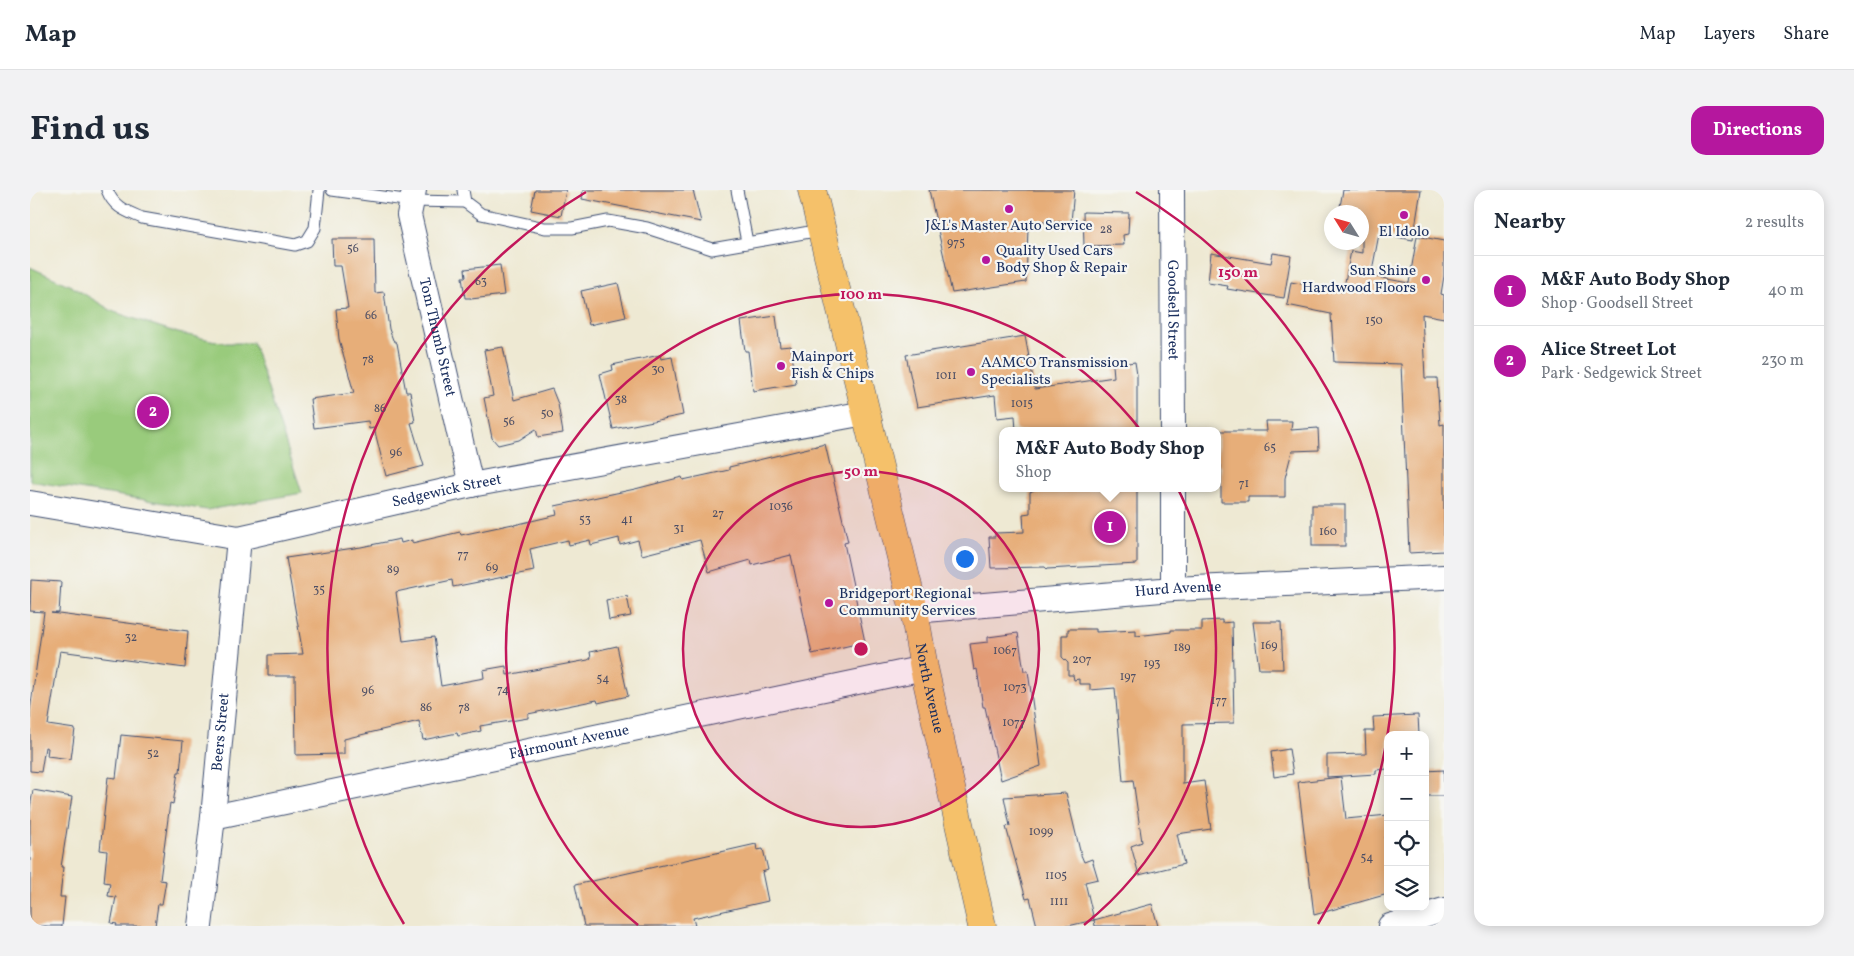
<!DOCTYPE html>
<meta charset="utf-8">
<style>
:root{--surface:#fff;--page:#f2f2f3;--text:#1f2937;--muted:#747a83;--line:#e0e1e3;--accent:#b5179e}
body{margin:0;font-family:Vollkorn,serif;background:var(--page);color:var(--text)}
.controls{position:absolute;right:15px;bottom:15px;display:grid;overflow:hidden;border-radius:10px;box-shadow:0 2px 12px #0003}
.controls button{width:45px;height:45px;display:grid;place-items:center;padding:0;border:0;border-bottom:1px solid var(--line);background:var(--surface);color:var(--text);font:25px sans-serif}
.compass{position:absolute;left:1294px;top:15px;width:45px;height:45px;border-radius:50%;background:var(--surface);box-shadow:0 2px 12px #0003;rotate:307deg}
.you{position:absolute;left:934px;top:368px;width:18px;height:18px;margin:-12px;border:4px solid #fff;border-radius:50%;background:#1a73e8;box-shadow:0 0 0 8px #1a73e833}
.badge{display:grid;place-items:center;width:32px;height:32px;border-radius:50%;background:var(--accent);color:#fff;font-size:16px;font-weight:700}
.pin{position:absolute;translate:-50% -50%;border:2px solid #fff;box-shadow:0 1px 5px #0006}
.popup{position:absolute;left:969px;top:237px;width:222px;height:65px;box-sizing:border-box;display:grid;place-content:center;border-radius:10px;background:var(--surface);filter:drop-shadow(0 1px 4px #0005);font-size:16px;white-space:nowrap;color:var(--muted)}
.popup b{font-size:19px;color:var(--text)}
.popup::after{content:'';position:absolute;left:50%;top:100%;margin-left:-10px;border:10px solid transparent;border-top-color:var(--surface)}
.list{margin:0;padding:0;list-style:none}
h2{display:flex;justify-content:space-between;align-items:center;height:65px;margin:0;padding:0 20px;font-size:21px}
h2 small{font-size:16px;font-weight:400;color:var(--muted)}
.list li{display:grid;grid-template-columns:32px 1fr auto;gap:15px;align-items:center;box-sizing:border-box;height:70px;padding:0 20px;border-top:1px solid var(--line)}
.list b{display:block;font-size:19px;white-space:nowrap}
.list p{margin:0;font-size:16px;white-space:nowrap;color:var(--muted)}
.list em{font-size:16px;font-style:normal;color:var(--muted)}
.icon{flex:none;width:28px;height:28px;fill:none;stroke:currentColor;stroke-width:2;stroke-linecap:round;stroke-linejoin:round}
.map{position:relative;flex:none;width:1414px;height:736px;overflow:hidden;border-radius:15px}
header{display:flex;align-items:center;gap:30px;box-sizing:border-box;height:70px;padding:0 25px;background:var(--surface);border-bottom:1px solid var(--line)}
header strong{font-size:24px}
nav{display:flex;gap:28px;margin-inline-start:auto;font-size:18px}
.intro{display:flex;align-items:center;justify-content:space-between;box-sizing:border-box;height:120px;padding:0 30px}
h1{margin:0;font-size:35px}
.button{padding:12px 22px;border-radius:15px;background:var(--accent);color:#fff;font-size:18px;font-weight:700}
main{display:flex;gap:30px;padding:0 30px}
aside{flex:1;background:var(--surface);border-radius:15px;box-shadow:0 2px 12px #0003}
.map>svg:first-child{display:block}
</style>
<header>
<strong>Map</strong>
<nav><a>Map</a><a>Layers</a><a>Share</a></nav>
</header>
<div class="intro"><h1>Find us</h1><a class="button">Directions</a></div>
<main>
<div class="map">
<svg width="1414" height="736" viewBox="0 0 1414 736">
<rect width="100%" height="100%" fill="#f6f6f2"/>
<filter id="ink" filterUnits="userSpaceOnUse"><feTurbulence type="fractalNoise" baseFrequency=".02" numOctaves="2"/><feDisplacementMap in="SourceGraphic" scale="10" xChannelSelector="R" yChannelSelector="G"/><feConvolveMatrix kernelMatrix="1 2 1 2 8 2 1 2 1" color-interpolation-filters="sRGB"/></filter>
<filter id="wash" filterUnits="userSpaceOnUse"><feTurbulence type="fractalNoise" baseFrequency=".0096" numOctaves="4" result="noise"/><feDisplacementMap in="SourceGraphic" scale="20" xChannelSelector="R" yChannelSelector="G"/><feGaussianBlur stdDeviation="1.12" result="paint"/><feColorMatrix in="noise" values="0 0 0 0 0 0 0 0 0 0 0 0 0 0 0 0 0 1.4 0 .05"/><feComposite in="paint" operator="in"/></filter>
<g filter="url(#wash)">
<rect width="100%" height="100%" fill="#eee9d3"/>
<path fill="#99cb7b" stroke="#5a7d6c" d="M0 77 41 96 84 122 148 143 195 153H223L272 303 177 320 0 291Z"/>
<g id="blocks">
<g fill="#e7ae79">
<path d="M505 0H536L531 26 501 20Z"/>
<path d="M553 0H663L671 32 552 9Z"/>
<path d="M899 0H1044L1041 32H1006L1005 37 998 38 996 92 922 103Z"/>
<path d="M1313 0H1391L1383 50 1349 44 1341 86 1379 93 1387 46 1414 51V86L1411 104 1414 105V128L1392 124 1395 188H1407L1410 235 1414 234V361L1379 363 1371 174 1304 172 1301 124 1257 115 1261 92 1313 102 1321 61 1332 63V22H1309Z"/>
<path d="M1053 22 1099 23 1098 44 1093 45 1094 55 1054 56Z"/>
<path d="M302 49H344L345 103 354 102 359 139 363 150 367 153 376 202H380L385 232 381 233 394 276 356 286 344 238 339 239 338 231 284 238 280 209 324 203 309 149 306 119 318 118 311 76H303Z"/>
<path d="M1181 63 1241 73 1243 63 1261 66 1254 108 1197 99 1198 96 1178 93Z"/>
<path d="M470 75 474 105 441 109V108H435L432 87H436L435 79Z"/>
<path d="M588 93 596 127 559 135 551 101Z"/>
<path d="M746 126 750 157 761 156 766 194 723 201 718 161H715L711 131Z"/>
<path d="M995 146 1005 199 1084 187 1083 175 1105 172 1107 185V241H986L985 226 967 228 965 205 887 217 876 165Z"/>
<path d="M473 157 484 210 522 199 528 214 533 243 508 247 506 239 489 250 468 255 462 248 454 208 463 206 454 160Z"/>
<path d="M630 165 631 169 642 167 653 225 583 239 570 184 583 180 582 175Z"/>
<path d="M1236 231H1262L1261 240 1288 238 1289 260 1262 261 1255 288V307H1218V312H1191V275H1188V241H1237Z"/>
<path d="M795 254 818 352 814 353 835 452 782 464 761 365 722 375 721 370 679 382 670 350 612 365 608 350 590 355 589 348 561 355 560 350 539 355 538 350 500 359 504 381 423 397 422 390 366 402 373 451 404 447 411 496 454 488 453 480 476 476 477 485 558 470 561 468 560 462 587 456 598 506 568 513 567 510 498 524V528L450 536 451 541 428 546 427 543 393 550 389 531 314 549V564L266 565 265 486H238V465L273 464 256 368 331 357 370 349 371 353 382 350V353L430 342 431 345 483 334 484 335 527 325 525 316 605 299 652 287 653 290 699 280V277Z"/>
<path d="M1008 298H1107V374L1017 379 1015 377 961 378 959 347H965V343L994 342 993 324 1000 323V302Z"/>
<rect x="1282" y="315" width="33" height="41"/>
<path d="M1 390 31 392 29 423H21L158 441 155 478 30 461 18 535 45 539 41 569 17 566 18 558 15 557 11 582 0 581V521L14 422 0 421Z"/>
<path d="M597 406 601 426 579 430 576 410Z"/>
<path d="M1192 430V433L1202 432 1204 533 1153 534V594L1174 591 1181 639 1147 644 1154 674 1109 685 1101 656 1112 652 1103 590 1093 591 1085 498 1060 500V494H1049V489L1044 490 1043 485H1038V473L1032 467V445H1038V439H1066V442L1106 440V446L1141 442V440H1172V431Z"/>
<path d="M1223 432H1251L1253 479H1229Z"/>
<path d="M988 443 994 481H998L1011 576 971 590 955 517H953L947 479 944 480 940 454 958 452V447Z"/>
<path d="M1388 525 1389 545H1358V579L1346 580V584L1297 587V565L1336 564 1335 541H1344L1343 527Z"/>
<path d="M91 545 153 551 150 582H148L143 614 140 613 130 690 136 691 132 714H128L125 736H86L87 734 81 733 86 707 78 706 80 693 74 692 77 661 70 660 78 587 86 588Z"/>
<path d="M1259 559 1263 584 1244 587 1241 562Z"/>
<path d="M1414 580V606H1395V581Z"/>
<path d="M1311 587 1316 629 1358 625V647H1355L1358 668V704L1284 725 1268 592Z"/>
<path d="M3 600 42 607 31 677H33L30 707H35L32 736H0V618Z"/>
<path d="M1036 603 1051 665 1054 672 1062 669 1068 689 1055 692 1064 730 1038 736H1007L1000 708 996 709 976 637 980 636 974 607Z"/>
<path d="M726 654 727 660 733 659 738 680 732 682 738 711 663 728 665 736H554L545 695Z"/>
<path d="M1122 714 1128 736H1065L1064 730Z"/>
</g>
</g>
</g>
<g filter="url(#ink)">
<use href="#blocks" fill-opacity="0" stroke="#3b4b70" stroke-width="1"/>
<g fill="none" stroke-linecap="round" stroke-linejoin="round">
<g stroke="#3b4b70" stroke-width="13">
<g id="lane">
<path d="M77 0C84 18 96 21 112 28L265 55 277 51 285 38 289 0"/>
<path d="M302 0 382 11 435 12"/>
<path d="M433 0 435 12 451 24 515 38H542L578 31 617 38 682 59 791 40"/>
<path d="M707 0 717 52"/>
</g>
</g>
<g stroke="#3b4b70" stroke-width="26">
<g id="street">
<path id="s1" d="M384 0 379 25 441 295"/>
<path id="s2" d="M1142 0 1143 241"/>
<path d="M1143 298V399"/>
<path id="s3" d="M0 313 209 348 441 295 835 223"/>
<path id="s4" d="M884 421 1143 399 1414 387"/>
<path id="s5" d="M183 627 894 478"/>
<path id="s6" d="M170 736 183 627 209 348"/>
<path d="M1360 736 1414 720"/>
</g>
</g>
<g stroke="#3b4b70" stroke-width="29">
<g id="primary">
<path id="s7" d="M782 0 884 421 894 478 952 736"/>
</g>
</g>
<use href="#lane" stroke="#fff" stroke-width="11"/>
<use href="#street" stroke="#fff" stroke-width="24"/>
<use href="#primary" stroke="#f5c16b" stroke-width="28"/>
</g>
</g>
<circle cx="831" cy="459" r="178" fill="#c2185b" fill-opacity=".12"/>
<g fill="none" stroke="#c2185b" stroke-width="2.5">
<circle cx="831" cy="459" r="178"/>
<path d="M608 735A355 355 0 1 1 1054 735"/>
<path d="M374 734A533 533 0 0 1 556 2M1106 2A533 533 0 0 1 1288 734"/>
</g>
<g fill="#b5179e" stroke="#f6f6f2" stroke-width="2">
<circle cx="979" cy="19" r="5"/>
<circle cx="1374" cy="25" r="5"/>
<circle cx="956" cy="70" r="5"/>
<circle cx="1396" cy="90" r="5"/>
<circle cx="751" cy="176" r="5"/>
<circle cx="941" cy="182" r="5"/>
<circle cx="799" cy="413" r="5"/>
</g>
<g text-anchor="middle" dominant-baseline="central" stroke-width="4.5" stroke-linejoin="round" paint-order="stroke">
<g font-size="12" fill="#4e4f65">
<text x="1076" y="40">28</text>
<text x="926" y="53">975</text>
<text x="323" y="59">56</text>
<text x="451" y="92">63</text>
<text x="341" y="126">66</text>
<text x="1344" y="131">150</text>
<text x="338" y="170">78</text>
<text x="628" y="180">30</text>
<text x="916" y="186">1011</text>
<text x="591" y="210">38</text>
<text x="992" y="214">1015</text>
<text x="350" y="219">86</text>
<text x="517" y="224">50</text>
<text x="479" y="232">56</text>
<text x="1240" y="258">65</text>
<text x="366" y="263">96</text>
<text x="1214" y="294">71</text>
<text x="751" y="317">1036</text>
<text x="688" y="324">27</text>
<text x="555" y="330">53</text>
<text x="597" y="330">41</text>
<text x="649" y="339">31</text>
<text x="1298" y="342">160</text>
<text x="433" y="365">77</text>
<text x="462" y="378">69</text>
<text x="363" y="380">89</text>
<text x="289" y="400">35</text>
<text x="101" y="448">32</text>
<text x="1239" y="456">169</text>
<text x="1152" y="458">189</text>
<text x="975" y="461">1067</text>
<text x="1052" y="470">207</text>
<text x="1122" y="474">193</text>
<text x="1098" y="487">197</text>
<text x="573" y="489">54</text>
<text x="985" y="498">1073</text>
<text x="473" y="500">74</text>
<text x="338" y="501">96</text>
<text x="1189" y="511">177</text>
<text x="396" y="518">86</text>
<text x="434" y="518">78</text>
<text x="984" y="533">1077</text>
<text x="123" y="564">52</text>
<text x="1011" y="642">1099</text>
<text x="1337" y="668">54</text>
<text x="1026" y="686">1105</text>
<text x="1029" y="712">1111</text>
</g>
<g font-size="15" fill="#1b2f5e" stroke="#f6f6f2" text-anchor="start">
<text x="979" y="36" text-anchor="middle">J&amp;L's Master Auto Service</text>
<text x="1374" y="42" text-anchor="middle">El Idolo</text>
<text x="966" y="61">Quality Used Cars<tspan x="966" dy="17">Body Shop &amp; Repair</tspan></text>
<text x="1386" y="81" text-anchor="end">Sun Shine<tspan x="1386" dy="17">Hardwood Floors</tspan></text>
<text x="761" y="167">Mainport<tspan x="761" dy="17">Fish &amp; Chips</tspan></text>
<text x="951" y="173">AAMCO Transmission<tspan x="951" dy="17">Specialists</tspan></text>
<text x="809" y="404">Bridgeport Regional<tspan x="809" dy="17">Community Services</tspan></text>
</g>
<g font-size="15" fill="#1b2f5e" stroke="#f6f6f2">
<text stroke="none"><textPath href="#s2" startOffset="120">Goodsell Street</textPath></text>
<text stroke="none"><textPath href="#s1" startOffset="151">Tom Thumb Street</textPath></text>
<text stroke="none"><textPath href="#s3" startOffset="425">Sedgewick Street</textPath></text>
<text stroke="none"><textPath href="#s4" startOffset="265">Hurd Avenue</textPath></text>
<text stroke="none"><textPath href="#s7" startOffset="512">North Avenue</textPath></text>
<text stroke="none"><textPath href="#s6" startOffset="195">Beers Street</textPath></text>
<text stroke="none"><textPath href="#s5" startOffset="364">Fairmount Avenue</textPath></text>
</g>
</g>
<circle cx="831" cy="459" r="8" fill="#c2185b" stroke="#f6f6f2" stroke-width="2.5"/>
<g font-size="15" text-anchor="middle" font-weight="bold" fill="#c2185b" stroke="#f6f6f2" stroke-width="4.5" stroke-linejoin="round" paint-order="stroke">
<text x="1208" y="87">150 m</text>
<text x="831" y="109">100 m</text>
<text x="831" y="286">50 m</text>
</g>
</svg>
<div class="controls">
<button>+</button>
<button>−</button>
<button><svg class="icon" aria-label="locate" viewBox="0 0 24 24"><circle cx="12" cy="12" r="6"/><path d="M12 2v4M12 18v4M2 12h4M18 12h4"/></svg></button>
<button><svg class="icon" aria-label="layers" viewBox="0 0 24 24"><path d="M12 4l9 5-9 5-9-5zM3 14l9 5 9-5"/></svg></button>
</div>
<svg class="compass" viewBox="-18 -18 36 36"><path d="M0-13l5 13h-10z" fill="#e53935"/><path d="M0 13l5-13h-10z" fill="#747a83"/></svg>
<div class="you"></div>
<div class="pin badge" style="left:1080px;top:337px">1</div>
<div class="popup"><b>M&amp;F Auto Body Shop</b>Shop</div>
<div class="pin badge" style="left:123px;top:222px">2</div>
</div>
<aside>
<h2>Nearby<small>2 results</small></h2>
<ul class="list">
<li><span class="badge">1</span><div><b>M&amp;F Auto Body Shop</b><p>Shop · Goodsell Street</p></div><em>40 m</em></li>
<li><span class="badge">2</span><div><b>Alice Street Lot</b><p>Park · Sedgewick Street</p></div><em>230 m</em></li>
</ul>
</aside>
</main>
